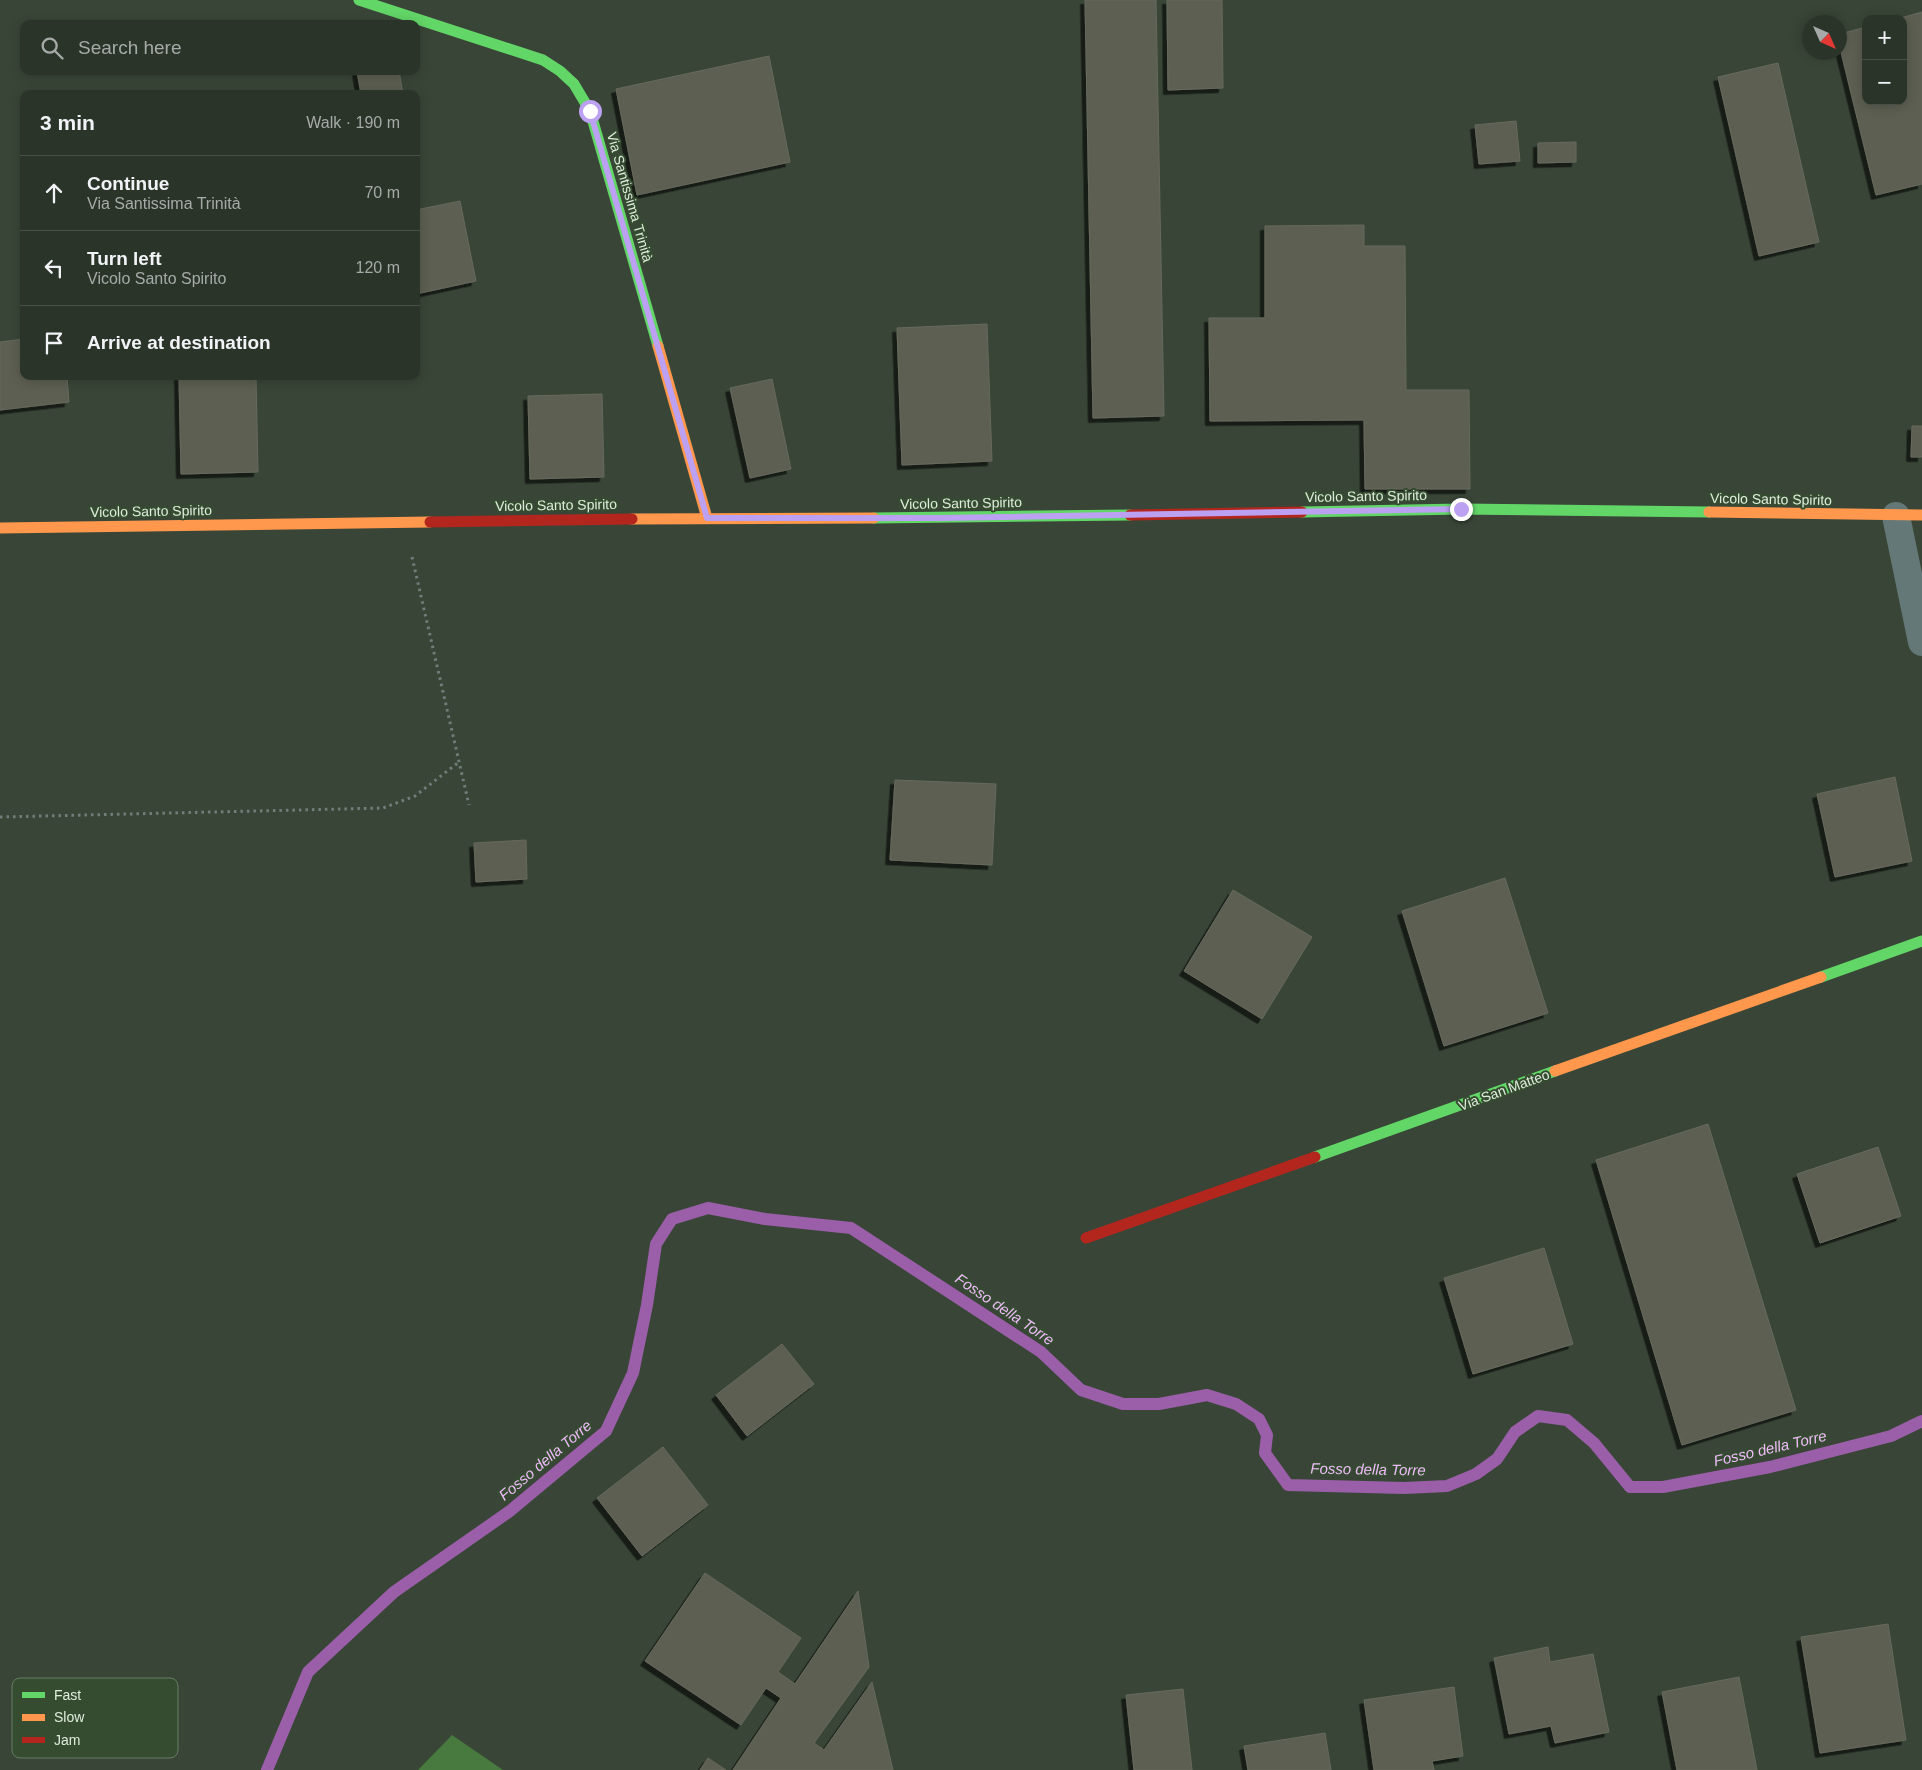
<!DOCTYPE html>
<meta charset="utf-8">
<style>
:root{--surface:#2b3429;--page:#373f35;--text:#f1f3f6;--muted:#a6aaa8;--line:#474f46}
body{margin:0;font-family:Helvetica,sans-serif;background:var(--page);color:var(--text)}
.controls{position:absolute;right:15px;top:15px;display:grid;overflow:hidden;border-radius:10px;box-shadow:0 2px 12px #0003}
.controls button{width:45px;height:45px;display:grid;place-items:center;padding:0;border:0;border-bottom:1px solid var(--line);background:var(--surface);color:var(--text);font:25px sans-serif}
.compass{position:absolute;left:1802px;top:15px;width:45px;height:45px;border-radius:50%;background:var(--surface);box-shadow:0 2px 12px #0003;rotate:135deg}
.stop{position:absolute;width:15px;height:15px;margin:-11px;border:4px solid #bca0f2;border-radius:50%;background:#fff}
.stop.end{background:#bca0f2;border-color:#fff;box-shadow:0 1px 5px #0008}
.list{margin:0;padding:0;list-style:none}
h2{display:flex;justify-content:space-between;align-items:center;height:65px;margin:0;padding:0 20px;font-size:21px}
h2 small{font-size:16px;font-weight:400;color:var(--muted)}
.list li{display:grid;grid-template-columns:32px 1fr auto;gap:15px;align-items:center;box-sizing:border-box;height:75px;padding:0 20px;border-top:1px solid var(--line)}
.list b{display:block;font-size:19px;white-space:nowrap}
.list p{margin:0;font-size:16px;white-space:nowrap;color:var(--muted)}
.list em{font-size:16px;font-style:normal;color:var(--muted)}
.icon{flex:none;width:28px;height:28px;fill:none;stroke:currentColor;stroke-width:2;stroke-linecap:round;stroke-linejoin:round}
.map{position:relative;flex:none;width:1922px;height:1770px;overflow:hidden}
.search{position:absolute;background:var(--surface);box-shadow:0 2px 12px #0003;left:20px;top:20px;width:400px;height:55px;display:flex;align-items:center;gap:12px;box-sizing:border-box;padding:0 18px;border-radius:10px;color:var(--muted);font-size:19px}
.panel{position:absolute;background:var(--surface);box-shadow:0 2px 12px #0003;left:20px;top:90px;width:400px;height:290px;border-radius:10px}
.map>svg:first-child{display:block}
</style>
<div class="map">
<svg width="1922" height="1770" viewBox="0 0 1922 1770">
<defs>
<filter id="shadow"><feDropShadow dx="-4.5" dy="4.5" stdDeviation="0" flood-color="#0009"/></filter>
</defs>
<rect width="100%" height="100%" fill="#394637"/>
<path fill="#48793e" d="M452 1735 503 1770H418Z"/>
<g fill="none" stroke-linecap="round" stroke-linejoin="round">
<path stroke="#9b5fa9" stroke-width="12" d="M267 1770 308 1672 394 1592 510 1511 606 1431 633 1373 647 1305 656 1244 672 1219 708 1208 765 1219 851 1228 1041 1352 1081 1390 1123 1404H1159L1207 1395 1236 1404 1259 1419 1267 1435 1265 1453 1288 1485 1404 1488 1447 1486 1476 1474 1497 1459 1515 1432 1538 1416 1567 1420 1594 1443 1630 1487H1663L1770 1467 1891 1436 1922 1421"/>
</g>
<g fill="#5b5f51" stroke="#676a5d" filter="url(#shadow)">
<path d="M1085 0H1156L1164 416 1093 418Z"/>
<path d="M1167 0H1222L1223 88 1168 90Z"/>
<path d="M1922 12V184L1876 195 1840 48V34L1866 27V101H1903V19H1897Z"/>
<path d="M769 56 790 162 637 195 616 89Z"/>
<path d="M1778 63 1819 242 1759 256 1718 77Z"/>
<path d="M357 71H399L403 94H361Z"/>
<path d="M1516 121 1520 161 1479 164 1475 125Z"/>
<path d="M1576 142V162L1538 163V143Z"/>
<path d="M460 201 476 281 416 294V210Z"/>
<path d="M1364 225V246H1405L1406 390H1469L1470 489H1365L1364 420 1210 421 1209 318H1265V226Z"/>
<path d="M987 324 992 461 902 465 897 328Z"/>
<path d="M24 339V376H67L69 402 0 410V342Z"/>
<path d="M179 376H256L258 472 181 474Z"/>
<path d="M772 379 791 469 750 478 730 388Z"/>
<path d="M602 394 604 477 530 479 528 396Z"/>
<path d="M1912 426H1922V457H1911Z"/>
<path d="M1895 777 1912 861 1835 877 1817 794Z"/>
<path d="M895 780 996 784 992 865 890 860Z"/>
<path d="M526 840 527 879 476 882 474 843Z"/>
<path d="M1505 878 1548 1013 1444 1046 1402 911Z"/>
<path d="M1233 890 1312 937 1262 1019 1184 971Z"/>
<path d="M1708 1124 1796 1410 1682 1445 1596 1160Z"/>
<path d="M1878 1147 1901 1216 1820 1243 1797 1174Z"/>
<path d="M1544 1248 1573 1344 1473 1374 1444 1278Z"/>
<path d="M782 1344 814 1384 747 1436 716 1395Z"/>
<path d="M663 1447 708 1505 642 1556 597 1498Z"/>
<path d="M705 1573 801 1638 778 1672 795 1684 858 1591 869 1667 814 1743 824 1750 872 1682 893 1770H733L781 1698 766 1688 741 1725 645 1661Z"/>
<path d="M1888 1624 1906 1740 1820 1753 1801 1637Z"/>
<path d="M1548 1647 1550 1662 1593 1654 1609 1732 1555 1743 1551 1726 1509 1734 1494 1658Z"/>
<path d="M1739 1677 1757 1770H1677L1662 1692Z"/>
<path d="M1454 1687 1463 1756 1432 1761 1434 1770H1374L1364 1700Z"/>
<path d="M1183 1689 1192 1770H1134L1126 1695Z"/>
<path d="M1325 1733 1331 1770H1248L1244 1746Z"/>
<path d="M708 1758 726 1770H700Z"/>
</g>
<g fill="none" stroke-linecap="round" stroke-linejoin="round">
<g stroke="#6f7e7a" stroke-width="3" stroke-dasharray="2.5 4" stroke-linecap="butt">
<path d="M412 557 469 805"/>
<path d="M0 817 383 808 415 796 459 762"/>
</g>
<path stroke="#647877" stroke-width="28" d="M1896 516 1922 642"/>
<g stroke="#63d668" stroke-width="11">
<path d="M359 0 543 60 560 71 574 84 590 111 658 346"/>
<path d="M1302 512 1461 509 1709 512"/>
<path d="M874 518 1130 515"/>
<path d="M1821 977 1922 941"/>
<path d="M1315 1157 1555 1071"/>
</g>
<g stroke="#ff974d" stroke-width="11">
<path d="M658 346 707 518"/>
<path d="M1709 512 1922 515"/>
<path d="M632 519 874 518"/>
<path d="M0 528 430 522"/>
<path d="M1555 1071 1821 977"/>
</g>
<g stroke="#b3261e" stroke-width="11">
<path d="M1130 515 1302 512"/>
<path d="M430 522 632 519"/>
<path d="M1086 1238 1315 1157"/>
</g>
</g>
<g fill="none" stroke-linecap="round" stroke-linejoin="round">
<path stroke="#bca0f2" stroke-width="6" d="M590 111 707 518H943L1461 509"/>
</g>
<g text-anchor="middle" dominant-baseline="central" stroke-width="4" stroke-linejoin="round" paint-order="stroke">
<g font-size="14" fill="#deecdb" stroke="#354c31">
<text transform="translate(630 197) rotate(74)">Via Santissima Trinità</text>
<text transform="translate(1366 496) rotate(-1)">Vicolo Santo Spirito</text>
<text transform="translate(1771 499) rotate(1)">Vicolo Santo Spirito</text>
<text transform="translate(961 503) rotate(-1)">Vicolo Santo Spirito</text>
<text transform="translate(556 505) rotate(-1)">Vicolo Santo Spirito</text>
<text transform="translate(151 511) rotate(-1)">Vicolo Santo Spirito</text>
<text transform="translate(1504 1090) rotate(-20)">Via San Matteo</text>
</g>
<g font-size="15" font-style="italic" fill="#f0bbfb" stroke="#354c31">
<text transform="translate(1005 1309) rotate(34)">Fosso della Torre</text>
<text transform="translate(1770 1448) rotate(-13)">Fosso della Torre</text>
<text transform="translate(545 1460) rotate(-40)">Fosso della Torre</text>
<text transform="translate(1368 1469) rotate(1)">Fosso della Torre</text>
</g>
</g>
<rect x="12" y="1678" width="166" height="80" rx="8" fill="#354c31" stroke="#687c64" stroke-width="1"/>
<rect x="22" y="1692" width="23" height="6" fill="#63d668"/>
<rect x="22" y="1714" width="23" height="7" fill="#ff974d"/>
<rect x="22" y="1737" width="23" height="6" fill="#b3261e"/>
<g font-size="14" fill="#deecdb">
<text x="54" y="1700">Fast</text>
<text x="54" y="1722">Slow</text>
<text x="54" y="1745">Jam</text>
</g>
</svg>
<div class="controls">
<button>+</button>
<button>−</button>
</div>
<svg class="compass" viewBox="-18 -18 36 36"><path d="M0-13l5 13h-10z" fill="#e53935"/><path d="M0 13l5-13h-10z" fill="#a6aaa8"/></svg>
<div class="stop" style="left:590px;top:111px"></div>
<div class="stop end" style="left:1461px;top:509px"></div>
<div class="search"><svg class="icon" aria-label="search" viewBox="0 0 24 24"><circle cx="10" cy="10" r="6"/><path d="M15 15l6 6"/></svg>Search here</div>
<section class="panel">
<h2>3 min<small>Walk · 190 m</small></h2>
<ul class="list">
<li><svg class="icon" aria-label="ahead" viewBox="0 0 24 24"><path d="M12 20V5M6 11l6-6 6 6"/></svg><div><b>Continue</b><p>Via Santissima Trinità</p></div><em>70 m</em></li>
<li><svg class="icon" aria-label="left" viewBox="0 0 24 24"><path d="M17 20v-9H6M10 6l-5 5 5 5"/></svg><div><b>Turn left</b><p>Vicolo Santo Spirito</p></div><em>120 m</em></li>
<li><svg class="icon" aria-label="arrive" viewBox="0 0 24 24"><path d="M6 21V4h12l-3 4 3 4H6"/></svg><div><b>Arrive at destination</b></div></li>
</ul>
</section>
</div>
